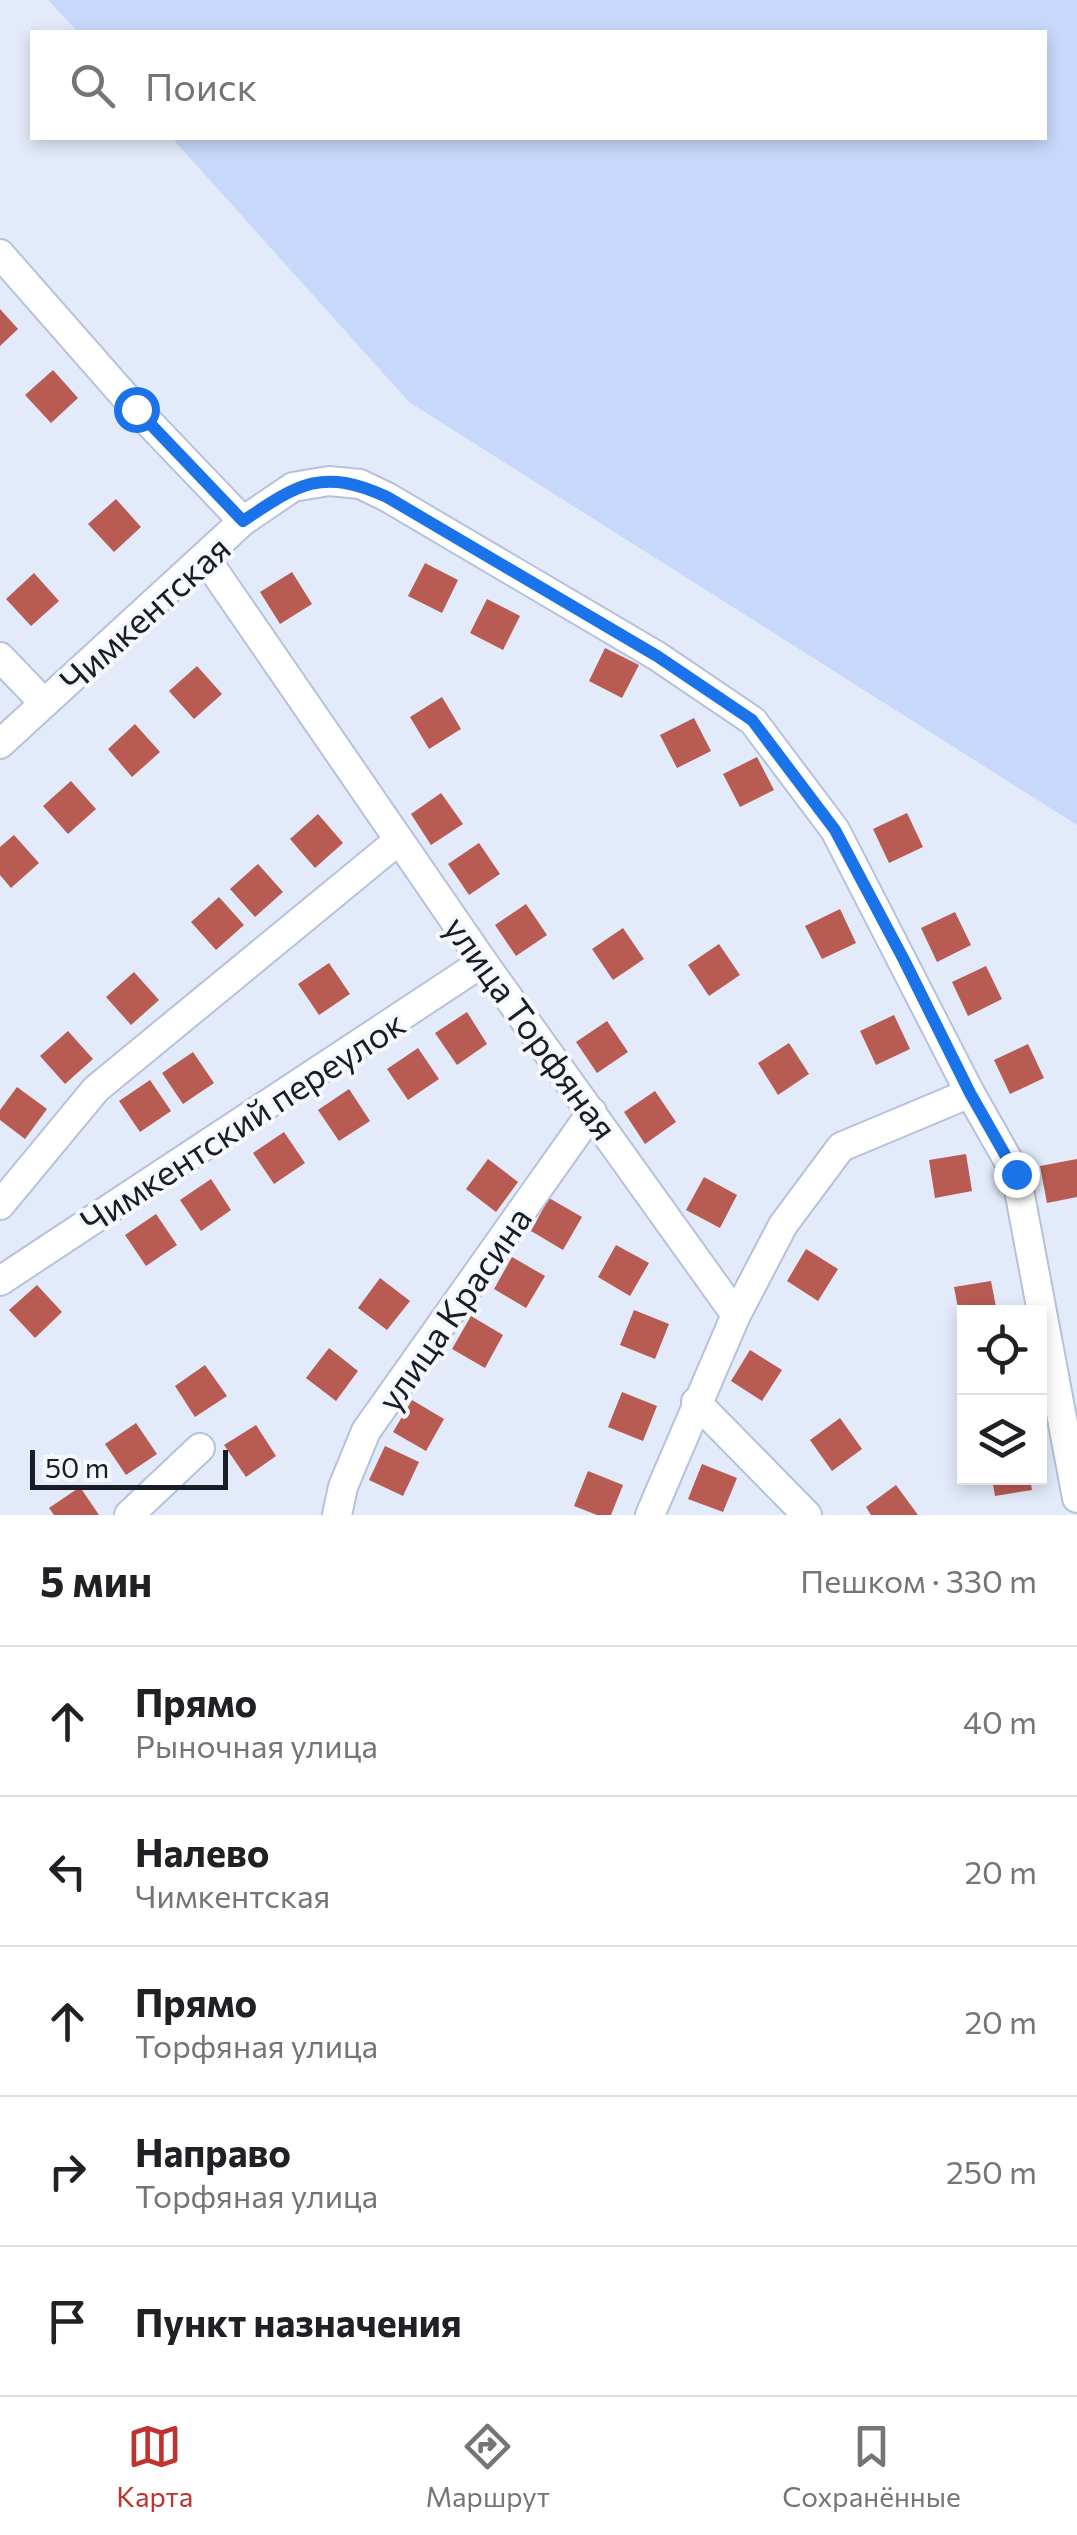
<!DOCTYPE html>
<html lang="ru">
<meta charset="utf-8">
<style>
:root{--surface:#fff;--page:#f6f6f6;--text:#202124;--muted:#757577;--line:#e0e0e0;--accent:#c0322d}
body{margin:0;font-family:Commissioner,sans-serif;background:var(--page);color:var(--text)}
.controls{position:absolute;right:30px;bottom:30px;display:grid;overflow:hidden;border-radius:0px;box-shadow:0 5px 15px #0003}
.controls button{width:90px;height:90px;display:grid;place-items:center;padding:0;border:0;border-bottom:2px solid var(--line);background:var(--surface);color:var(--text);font:50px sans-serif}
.scale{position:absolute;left:30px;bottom:25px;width:198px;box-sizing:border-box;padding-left:10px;border:5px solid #181d26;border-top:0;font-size:28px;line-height:35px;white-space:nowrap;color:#181d26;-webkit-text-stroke:8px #f5f8fd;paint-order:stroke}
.stop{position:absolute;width:30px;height:30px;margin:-22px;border:8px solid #1a73e8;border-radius:50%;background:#fff}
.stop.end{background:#1a73e8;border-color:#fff;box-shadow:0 2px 10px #0008}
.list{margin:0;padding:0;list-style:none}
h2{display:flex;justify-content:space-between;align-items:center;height:130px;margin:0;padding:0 40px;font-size:42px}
h2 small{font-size:32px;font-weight:400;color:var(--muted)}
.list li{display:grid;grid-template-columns:65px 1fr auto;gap:30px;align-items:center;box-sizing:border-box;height:150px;padding:0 40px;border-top:2px solid var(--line)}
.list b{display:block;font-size:38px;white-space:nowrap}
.list p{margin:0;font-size:32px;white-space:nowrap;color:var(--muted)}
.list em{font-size:32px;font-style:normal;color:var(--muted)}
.icon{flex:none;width:55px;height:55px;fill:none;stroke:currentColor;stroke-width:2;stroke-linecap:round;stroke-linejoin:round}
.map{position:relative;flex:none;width:1077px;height:1515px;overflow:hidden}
.search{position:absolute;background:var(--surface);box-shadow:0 5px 15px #0003;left:30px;right:30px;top:30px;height:110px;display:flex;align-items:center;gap:25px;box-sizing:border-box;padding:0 35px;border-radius:0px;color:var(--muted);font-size:38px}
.sheet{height:880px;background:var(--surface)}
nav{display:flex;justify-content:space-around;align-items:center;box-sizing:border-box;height:140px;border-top:2px solid var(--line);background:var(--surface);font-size:28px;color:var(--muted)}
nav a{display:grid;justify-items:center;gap:5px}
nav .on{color:var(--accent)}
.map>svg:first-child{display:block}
</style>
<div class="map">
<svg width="1077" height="1515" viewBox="0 0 1077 1515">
<rect width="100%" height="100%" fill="#e3ebfa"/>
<path fill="#c8d8fa" d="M48 0H1077V825L409 402 172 138H1044V32H78Z"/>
<g fill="#b85b52">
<path d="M0 309 18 329 0 346Z"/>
<path d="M53 370 78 398 51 423 25 395Z"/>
<path d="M116 499 141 527 114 552 88 524Z"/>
<path d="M425 563 458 580 442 613 408 596Z"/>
<path d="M292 572 312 604 280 624 260 592Z"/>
<path d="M34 573 59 601 31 626 6 599Z"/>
<path d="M487 599 520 616 503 650 470 633Z"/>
<path d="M605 648 639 665 622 698 589 681Z"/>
<path d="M197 666 222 694 194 719 169 691Z"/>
<path d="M442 697 461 729 429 749 410 717Z"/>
<path d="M694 718 711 751 677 768 660 735Z"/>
<path d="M135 724 160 752 132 777 108 749Z"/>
<path d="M757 757 774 790 740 807 723 774Z"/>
<path d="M71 781 96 809 68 834 43 806Z"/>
<path d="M441 793 463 824 431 845 411 814Z"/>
<path d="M907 813 923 847 889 863 873 829Z"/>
<path d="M318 814 343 843 315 868 290 839Z"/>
<path d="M14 835 39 863 11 888 0 875V847Z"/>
<path d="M479 843 500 874 469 895 448 864Z"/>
<path d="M258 864 283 892 255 917 230 889Z"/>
<path d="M219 897 244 925 216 950 191 922Z"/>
<path d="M526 904 547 935 516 956 495 925Z"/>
<path d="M840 909 856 943 822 959 805 926Z"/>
<path d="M955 912 971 945 937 962 921 928Z"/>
<path d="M623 928 644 959 613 980 592 949Z"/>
<path d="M719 944 740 975 709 996 688 965Z"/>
<path d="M329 963 350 994 319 1015 298 984Z"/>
<path d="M986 966 1002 999 968 1016 952 982Z"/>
<path d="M134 972 159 1000 131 1025 106 997Z"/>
<path d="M467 1012 487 1044 457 1065 435 1033Z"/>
<path d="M894 1015 910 1049 876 1065 860 1031Z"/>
<path d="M607 1021 628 1052 597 1073 576 1042Z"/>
<path d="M68 1031 93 1059 65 1084 40 1056Z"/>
<path d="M789 1043 809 1074 778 1095 758 1063Z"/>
<path d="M1028 1044 1044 1078 1010 1094 994 1060Z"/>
<path d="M418 1048 439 1079 408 1100 387 1069Z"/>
<path d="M193 1052 214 1083 183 1104 162 1073Z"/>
<path d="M150 1080 171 1111 140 1132 119 1101Z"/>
<path d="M17 1087 47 1109 25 1139 0 1120V1110Z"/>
<path d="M349 1089 370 1121 339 1141 318 1110Z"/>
<path d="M655 1091 676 1122 645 1144 624 1112Z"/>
<path d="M284 1132 305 1163 274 1184 253 1153Z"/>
<path d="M966 1154 972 1191 935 1198 929 1160Z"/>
<path d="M488 1159 518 1182 496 1212 466 1189Z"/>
<path d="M1077 1159V1197L1047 1203 1040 1166Z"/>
<path d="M704 1177 737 1195 720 1228 686 1210Z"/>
<path d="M211 1179 231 1210 201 1231 180 1200Z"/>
<path d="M549 1198 582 1217 563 1250 531 1231Z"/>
<path d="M156 1214 177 1245 146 1266 125 1235Z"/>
<path d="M616 1245 649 1263 630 1296 598 1277Z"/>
<path d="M806 1249 838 1269 818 1301 787 1281Z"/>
<path d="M512 1257 545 1276 526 1308 494 1289Z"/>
<path d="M380 1278 410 1301 387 1330 358 1308Z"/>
<path d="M991 1281 997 1312H964V1324H961L954 1287Z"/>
<path d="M37 1285 62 1312 35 1338 9 1310Z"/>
<path d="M634 1310 669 1324 655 1359 620 1345Z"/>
<path d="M471 1316 503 1335 485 1368 452 1349Z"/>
<path d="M329 1348 358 1371 336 1401 306 1378Z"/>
<path d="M750 1350 782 1370 762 1401 731 1381Z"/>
<path d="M205 1365 227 1396 195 1417 175 1386Z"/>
<path d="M622 1392 657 1406 643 1441 608 1427Z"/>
<path d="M412 1400 444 1419 426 1451 393 1432Z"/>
<path d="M840 1418 862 1449 832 1471 810 1440Z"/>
<path d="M136 1423 157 1454 126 1475 105 1444Z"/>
<path d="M256 1425 276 1456 246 1477 224 1445Z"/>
<path d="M385 1446 419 1462 403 1496 369 1480Z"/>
<path d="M702 1464 737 1478 723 1512 688 1499Z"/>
<path d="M588 1471 623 1485 611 1515H597L574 1506Z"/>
<path d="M992 1478H1030L1032 1490 995 1496Z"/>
<path d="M896 1485 918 1515H871L866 1507Z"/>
<path d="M80 1487 99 1515H54L49 1508Z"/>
</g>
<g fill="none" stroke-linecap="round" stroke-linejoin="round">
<g stroke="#b6c1da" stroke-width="32">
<g id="minor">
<path d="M0 254 136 409 243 521"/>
<path d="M206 559 483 962 736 1315 650 1515"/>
<path d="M0 657 44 703"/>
<path d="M0 744 243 521 293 487 329 481 360 484 387 497 657 656 753 721 835 830 970 1093 1016 1174 1077 1498"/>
<path d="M0 1205 96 1089 399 840"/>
<path d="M0 1281 483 962"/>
<path d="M736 1315 783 1225 841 1147 970 1093"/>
<path d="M696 1402 807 1515"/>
<path d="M129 1515 200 1448"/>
<path d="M337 1515 343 1487 366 1431 592 1112"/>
</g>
</g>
<use href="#minor" stroke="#fff" stroke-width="28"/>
</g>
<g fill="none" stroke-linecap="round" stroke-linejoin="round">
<path stroke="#1a73e8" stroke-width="12" d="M136 409 243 521C298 484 322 467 387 497L657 656 752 720 835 830 904 960 970 1093 1016 1174"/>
</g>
<g text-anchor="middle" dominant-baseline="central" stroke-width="8" stroke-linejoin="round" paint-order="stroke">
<g font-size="35" fill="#181d26" stroke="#f5f8fd">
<text transform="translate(144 613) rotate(-42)">Чимкентская</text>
<text transform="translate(532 1027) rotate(54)">улица Торфяная</text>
<text transform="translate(242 1121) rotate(-33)">Чимкентский переулок</text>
<text transform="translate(453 1308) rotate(-55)">улица Красина</text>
</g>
</g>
</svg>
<div class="controls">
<button><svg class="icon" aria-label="locate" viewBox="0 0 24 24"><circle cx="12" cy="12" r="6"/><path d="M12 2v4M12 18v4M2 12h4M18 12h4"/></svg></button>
<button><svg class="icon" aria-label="layers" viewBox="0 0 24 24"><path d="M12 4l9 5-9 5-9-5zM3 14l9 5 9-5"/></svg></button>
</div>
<div class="scale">50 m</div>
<div class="stop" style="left:136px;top:409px"></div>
<div class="stop end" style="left:1016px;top:1174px"></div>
<div class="search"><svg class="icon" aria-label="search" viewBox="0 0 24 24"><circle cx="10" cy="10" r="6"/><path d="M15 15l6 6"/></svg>Поиск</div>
</div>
<section class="sheet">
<h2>5 мин<small>Пешком · 330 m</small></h2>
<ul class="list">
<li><svg class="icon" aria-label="ahead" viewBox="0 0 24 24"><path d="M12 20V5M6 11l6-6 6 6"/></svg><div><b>Прямо</b><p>Рыночная улица</p></div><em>40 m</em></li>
<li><svg class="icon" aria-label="left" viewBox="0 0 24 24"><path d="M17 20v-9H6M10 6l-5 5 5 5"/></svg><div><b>Налево</b><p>Чимкентская</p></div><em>20 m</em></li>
<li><svg class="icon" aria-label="ahead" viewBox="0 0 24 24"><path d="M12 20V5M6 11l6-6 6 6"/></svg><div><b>Прямо</b><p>Торфяная улица</p></div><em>20 m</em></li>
<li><svg class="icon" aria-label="right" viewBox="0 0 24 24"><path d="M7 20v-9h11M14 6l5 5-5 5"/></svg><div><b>Направо</b><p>Торфяная улица</p></div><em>250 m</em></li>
<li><svg class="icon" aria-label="arrive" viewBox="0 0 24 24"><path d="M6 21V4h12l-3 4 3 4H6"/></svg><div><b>Пункт назначения</b></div></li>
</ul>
</section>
<nav>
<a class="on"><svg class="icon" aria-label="map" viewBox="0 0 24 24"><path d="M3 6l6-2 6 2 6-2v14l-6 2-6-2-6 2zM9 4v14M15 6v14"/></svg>Карта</a>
<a><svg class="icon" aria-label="directions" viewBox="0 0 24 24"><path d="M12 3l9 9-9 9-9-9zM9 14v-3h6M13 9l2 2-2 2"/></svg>Маршрут</a>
<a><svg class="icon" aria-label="saved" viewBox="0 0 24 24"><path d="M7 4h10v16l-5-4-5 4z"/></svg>Сохранённые</a>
</nav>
